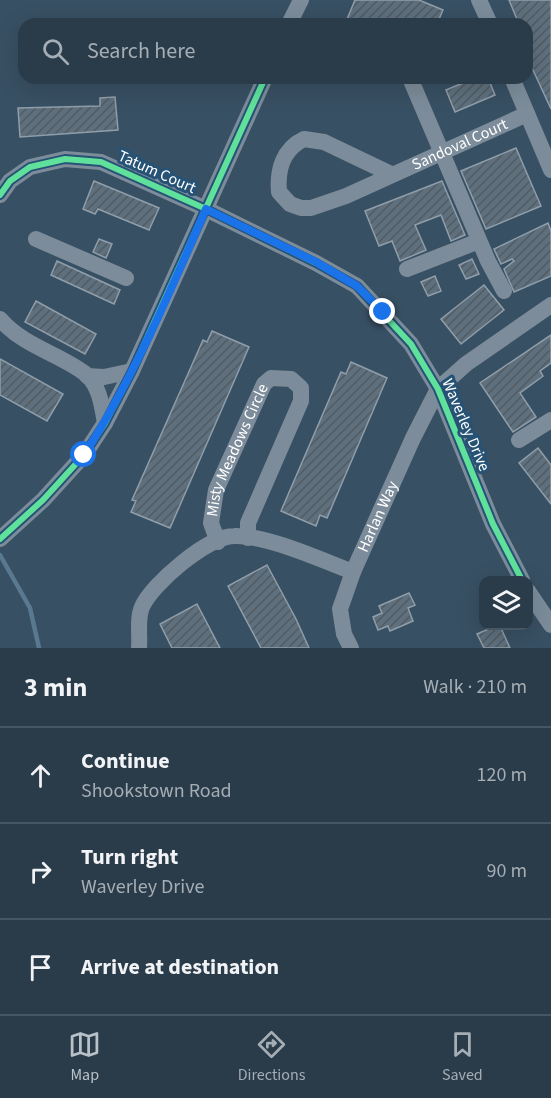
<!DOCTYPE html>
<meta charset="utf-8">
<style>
:root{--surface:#2a3c4a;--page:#324351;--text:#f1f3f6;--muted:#a5adb5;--line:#465662;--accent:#b9c2c8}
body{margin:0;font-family:"Source Sans 3",sans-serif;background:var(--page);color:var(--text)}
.controls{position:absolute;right:18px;bottom:18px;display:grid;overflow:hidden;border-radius:12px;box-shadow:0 6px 24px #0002}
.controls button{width:54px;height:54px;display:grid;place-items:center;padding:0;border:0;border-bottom:2px solid var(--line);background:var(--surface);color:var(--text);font:30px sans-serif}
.stop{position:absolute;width:18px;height:18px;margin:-14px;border:4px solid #1a73e8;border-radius:50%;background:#fff}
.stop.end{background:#1a73e8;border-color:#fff;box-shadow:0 2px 6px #0008}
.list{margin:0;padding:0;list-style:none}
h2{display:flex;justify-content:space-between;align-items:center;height:78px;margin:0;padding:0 24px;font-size:26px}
h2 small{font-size:20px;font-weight:400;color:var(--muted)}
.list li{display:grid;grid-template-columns:39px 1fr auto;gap:18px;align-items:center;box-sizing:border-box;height:96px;padding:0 24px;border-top:2px solid var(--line)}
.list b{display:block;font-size:22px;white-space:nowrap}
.list p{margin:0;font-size:20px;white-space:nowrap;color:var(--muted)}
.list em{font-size:20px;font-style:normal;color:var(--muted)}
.icon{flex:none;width:33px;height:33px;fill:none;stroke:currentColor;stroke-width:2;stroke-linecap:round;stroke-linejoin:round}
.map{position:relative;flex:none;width:551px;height:648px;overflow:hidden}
.search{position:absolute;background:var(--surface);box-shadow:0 6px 24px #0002;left:18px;right:18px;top:18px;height:66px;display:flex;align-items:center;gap:15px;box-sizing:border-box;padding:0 21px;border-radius:18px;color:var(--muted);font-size:22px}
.sheet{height:366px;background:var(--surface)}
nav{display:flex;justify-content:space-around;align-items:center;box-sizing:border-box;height:84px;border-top:2px solid var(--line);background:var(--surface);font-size:16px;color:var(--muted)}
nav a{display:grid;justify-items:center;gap:3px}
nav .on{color:var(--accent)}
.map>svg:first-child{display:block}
</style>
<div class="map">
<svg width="551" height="648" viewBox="0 0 551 648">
<defs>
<pattern id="building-hatch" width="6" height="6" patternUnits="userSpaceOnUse" patternTransform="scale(1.5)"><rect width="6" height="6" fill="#5e707e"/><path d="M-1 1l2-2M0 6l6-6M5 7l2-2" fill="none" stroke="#535a60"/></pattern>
</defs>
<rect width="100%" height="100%" fill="#385063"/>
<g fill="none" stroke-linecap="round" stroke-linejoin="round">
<path stroke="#597991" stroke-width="4.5" d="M0 555 30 608 39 648"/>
</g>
<g fill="url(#building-hatch)" stroke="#8f9eaa" stroke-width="1.5">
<path d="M355 0H419L443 10 437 24H345Z"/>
<path d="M509 0H551V109L527 57V24H519Z"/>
<path d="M475 78H488L495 95 455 112 446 90Z"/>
<path d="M115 97 118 130 20 137 18 108 100 106V98Z"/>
<path d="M516 148 541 206 486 229 461 171Z"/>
<path d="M94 181 159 208 149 230 98 209 95 214 83 209Z"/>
<path d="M442 181 465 235 451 241 441 215 415 225 426 250 400 261 392 241 379 246 365 211Z"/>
<path d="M548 223 551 231V276L514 292 504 269 514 261 512 259 501 264 494 249Z"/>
<path d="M99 239 112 244 106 258 93 252Z"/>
<path d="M472 259 479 274 466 279 459 265Z"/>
<path d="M57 261 120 290 114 304 51 275Z"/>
<path d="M435 276 441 291 428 296 421 282Z"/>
<path d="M484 285 504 310 461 344 441 319Z"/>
<path d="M36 301 96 334 85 354 25 322Z"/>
<path d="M212 331 249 347 170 528 131 512 136 501 132 500 203 340 207 342Z"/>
<path d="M551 335V363L540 371 543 376 520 393 536 417 513 432 480 383Z"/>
<path d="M0 359 63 394 47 421 0 395Z"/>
<path d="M351 362 387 378 327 518 320 515 316 526 281 511 341 372 346 374Z"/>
<path d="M538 448 551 465V504L519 463Z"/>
<path d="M267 565 296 619 309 648H261L228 586Z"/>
<path d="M409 593 415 605 408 608 413 621 390 631 388 626 378 630 373 617 382 613 379 606Z"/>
<path d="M197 604 220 648H172L160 624Z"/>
<path d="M496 626H500L510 648H484L477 634Z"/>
</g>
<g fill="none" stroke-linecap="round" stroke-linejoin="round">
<g stroke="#7c8c9a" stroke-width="16">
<path d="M479 0 490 24"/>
<path d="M289 24 301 0"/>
<path d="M410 78 488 261 504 291"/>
<path d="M512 78 551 170"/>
<path id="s1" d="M391 174 324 142 304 139C283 149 277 170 279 192L290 204 301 208H311L346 196 527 114"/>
<path d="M0 195 10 181 30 167 65 159 101 162 206 209 316 263 357 286 411 344 438 389 493 524 522 580"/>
<path d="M36 239 126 278"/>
<path d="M407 269 479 241"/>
<path d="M0 319C24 347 61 354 87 375 100 387 102 407 105 423"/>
<path d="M87 376 104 377 132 371"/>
<path d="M519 440 551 420"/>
<path d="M0 539 43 500 84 455 105 423 132 371 265 78"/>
<path id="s2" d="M218 542 211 523 216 490 264 384 271 378 291 379 301 388V401L248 523V538"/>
<path d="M528 591 551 625"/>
<path d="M139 648C140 636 137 618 142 607 152 584 208 536 234 536 267 535 321 560 353 572"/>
<path id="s3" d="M351 648 344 634 340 609 353 572 413 438 438 389 466 364 551 305"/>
</g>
<g stroke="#265275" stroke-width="10">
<g id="cycleway">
<path d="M0 195 10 181 30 167 65 159 101 162 206 209 316 263 357 286 411 344 438 389 493 524 522 580"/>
<path d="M0 539 43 500 84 455 105 423 132 371 265 78"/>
</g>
</g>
<use href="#cycleway" stroke="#60e19b" stroke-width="6"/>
</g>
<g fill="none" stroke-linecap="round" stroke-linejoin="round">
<path stroke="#1a73e8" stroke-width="8" d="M84 455C133 379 170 292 206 209L316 262 357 286 383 312"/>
</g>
<g text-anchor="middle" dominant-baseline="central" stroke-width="6" stroke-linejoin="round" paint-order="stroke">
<g font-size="16" fill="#fff" stroke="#265275">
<text stroke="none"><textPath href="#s1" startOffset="357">Sandoval Court</textPath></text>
<text transform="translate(157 172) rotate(24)">Tatum Court</text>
<text transform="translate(466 425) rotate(67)">Waverley Drive</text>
<text stroke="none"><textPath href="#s2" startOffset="98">Misty Meadows Circle</textPath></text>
<text stroke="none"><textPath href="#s3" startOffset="141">Harlan Way</textPath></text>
</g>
</g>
</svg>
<div class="controls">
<button><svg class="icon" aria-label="layers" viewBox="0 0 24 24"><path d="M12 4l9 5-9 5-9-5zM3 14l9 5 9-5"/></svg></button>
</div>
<div class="stop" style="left:84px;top:455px"></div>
<div class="stop end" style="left:383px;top:312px"></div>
<div class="search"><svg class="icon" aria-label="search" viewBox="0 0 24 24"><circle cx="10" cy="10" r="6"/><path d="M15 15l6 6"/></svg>Search here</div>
</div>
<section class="sheet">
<h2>3 min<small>Walk · 210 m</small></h2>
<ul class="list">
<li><svg class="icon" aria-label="ahead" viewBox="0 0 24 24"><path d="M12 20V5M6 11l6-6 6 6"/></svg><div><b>Continue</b><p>Shookstown Road</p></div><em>120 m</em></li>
<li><svg class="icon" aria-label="right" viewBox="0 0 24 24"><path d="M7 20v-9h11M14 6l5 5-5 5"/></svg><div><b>Turn right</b><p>Waverley Drive</p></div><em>90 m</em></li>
<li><svg class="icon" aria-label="arrive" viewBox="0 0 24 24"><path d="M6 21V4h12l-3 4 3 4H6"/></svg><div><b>Arrive at destination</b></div></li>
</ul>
</section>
<nav>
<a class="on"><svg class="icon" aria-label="map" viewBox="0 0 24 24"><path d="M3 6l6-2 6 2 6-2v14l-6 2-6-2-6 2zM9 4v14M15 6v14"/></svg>Map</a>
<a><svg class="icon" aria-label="directions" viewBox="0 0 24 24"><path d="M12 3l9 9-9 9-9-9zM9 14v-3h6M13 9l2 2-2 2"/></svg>Directions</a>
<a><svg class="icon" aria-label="saved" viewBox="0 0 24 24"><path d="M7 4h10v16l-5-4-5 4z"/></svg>Saved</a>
</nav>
